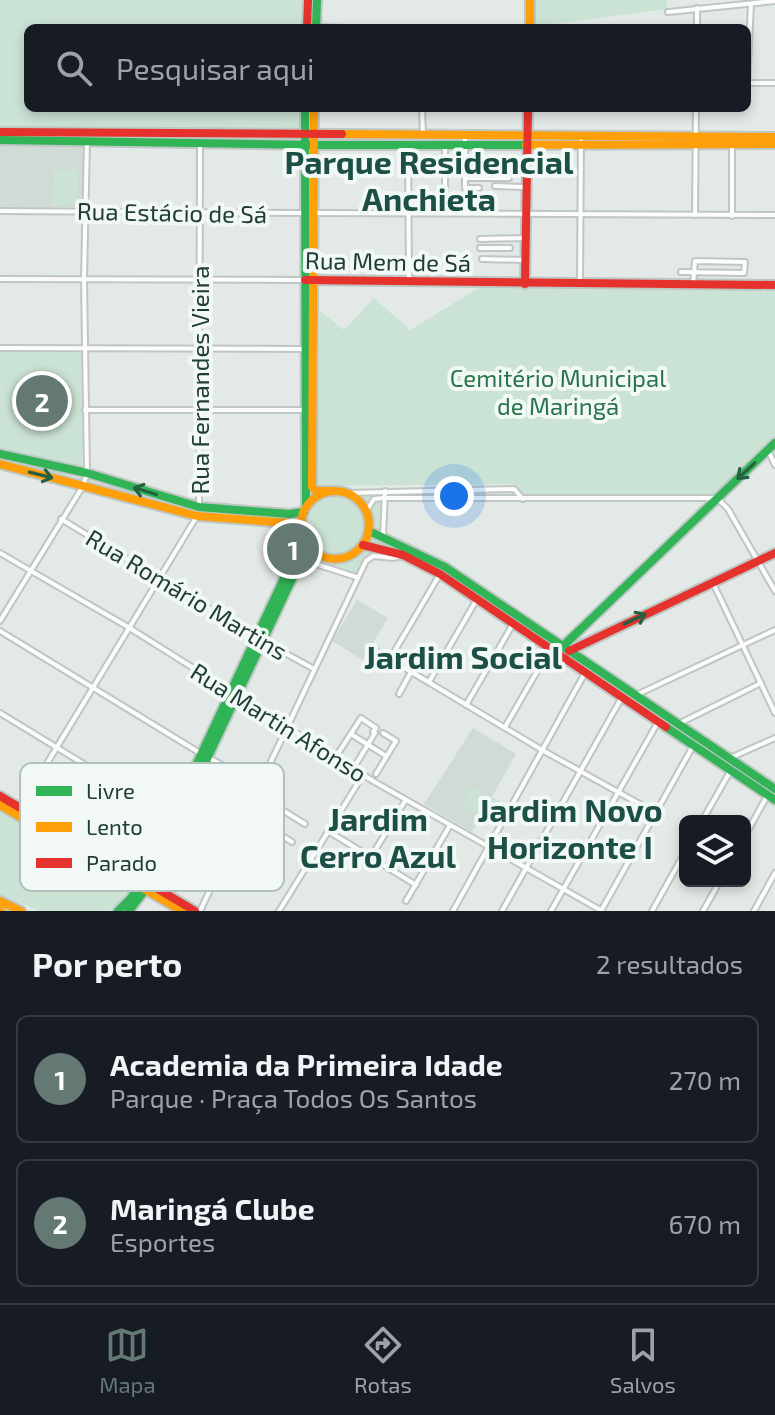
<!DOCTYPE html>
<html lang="pt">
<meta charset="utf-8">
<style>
:root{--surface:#171b24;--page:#242831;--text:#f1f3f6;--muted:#9ea1a6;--line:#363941;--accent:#647974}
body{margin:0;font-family:"Exo 2",sans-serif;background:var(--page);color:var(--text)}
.controls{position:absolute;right:24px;bottom:24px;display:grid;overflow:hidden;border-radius:12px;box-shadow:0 4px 12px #0003}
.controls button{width:72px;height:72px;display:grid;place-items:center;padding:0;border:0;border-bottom:2px solid var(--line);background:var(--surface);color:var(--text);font:40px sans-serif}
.you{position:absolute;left:454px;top:496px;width:28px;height:28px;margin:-20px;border:6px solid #fff;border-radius:50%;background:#1a73e8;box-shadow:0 0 0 12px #1a73e833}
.badge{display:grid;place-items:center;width:52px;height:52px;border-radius:50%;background:var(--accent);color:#fff;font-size:26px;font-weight:700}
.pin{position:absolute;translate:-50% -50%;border:4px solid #fff;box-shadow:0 2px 8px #0006}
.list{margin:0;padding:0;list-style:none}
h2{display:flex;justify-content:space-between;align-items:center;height:104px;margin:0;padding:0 32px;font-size:34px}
h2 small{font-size:26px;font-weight:400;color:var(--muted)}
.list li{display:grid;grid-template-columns:52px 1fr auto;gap:24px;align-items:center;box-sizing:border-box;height:128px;margin:0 16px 16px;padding:0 16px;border:2px solid var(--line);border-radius:12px}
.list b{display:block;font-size:30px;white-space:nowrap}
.list p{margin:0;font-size:26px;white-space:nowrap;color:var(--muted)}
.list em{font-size:26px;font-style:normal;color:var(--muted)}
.icon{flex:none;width:44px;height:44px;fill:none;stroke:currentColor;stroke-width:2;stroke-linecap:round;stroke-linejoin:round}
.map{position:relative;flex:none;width:775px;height:911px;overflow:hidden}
.search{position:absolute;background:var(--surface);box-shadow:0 4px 12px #0003;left:24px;right:24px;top:24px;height:88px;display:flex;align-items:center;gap:20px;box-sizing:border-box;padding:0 28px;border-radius:12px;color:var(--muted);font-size:30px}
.sheet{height:392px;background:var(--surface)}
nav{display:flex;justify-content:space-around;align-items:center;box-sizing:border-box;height:112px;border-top:2px solid var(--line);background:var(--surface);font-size:22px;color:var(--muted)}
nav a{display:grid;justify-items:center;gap:4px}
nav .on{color:var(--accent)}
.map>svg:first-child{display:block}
</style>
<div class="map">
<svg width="775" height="911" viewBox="0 0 775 911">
<rect width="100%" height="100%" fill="#e3e9e6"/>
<g fill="#d1dbd6">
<path d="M0 141H87L86 207 0 208Z"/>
<path d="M357 600 388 618 363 660 332 641Z"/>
<path d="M473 728 516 754 492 797 506 805 495 825 481 817 472 832 424 804Z"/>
</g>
<g fill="#cbe3d4">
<path d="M0 0H308L306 28H28V108H304V134L0 131Z"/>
<path d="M536 0H667V9L536 26Z"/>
<path d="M54 170H78V204H53V186L56 185H54Z"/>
<path d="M480 287H775V439L716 496 524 494 512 484 315 486 320 311 344 330 374 298 410 330Z"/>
<path d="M0 351H84L82 468 0 451Z"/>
<path d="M330 491H385L383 538 357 578 301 560 307 546C294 521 304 499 330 491Z"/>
<path d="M471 787 505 805 494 824 461 805Z"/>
<path d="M0 811 131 889 110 911H40L0 895Z"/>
</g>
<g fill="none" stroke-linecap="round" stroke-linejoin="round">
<g stroke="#c0c6c4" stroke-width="8">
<g id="street">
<path d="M751 4 747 83H775"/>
<path d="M668 12 775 1"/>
<path d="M316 27 346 28"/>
<path d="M697 28V8"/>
<path d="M422 108 423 134"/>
<path d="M465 135V188H479"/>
<path d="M408 144 409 282"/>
<path d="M466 168H479"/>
<path d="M495 168 522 169"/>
<path d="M466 178H509"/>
<path d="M495 186 523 187"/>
<path d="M0 211 306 213"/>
<path d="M314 213 775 215"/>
<path d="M445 213V144"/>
<path d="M695 215 696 108"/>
<path d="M732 216V144"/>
<path d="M480 239 526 238"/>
<path d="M480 248H510"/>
<path d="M482 259 525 260"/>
<path d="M681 272 744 273 745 262 695 261 693 284"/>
<path d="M0 279 305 280"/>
<path d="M580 284 581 136"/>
<path d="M0 348 306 349"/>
<path d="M85 410H313"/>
<path d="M768 450 775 465"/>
<path d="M348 493 514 489 523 499"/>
<path d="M199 507 200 144"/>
<path d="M367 510 374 499 384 498H717L728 509 775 591"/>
<path d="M61 519 256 637 314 669"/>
<path d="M383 536 385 491"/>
<path d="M0 553 128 627 373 781 602 911"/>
<path d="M294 557 356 577"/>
<path d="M713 583 775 713"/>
<path d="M0 621 83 486 87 473 84 279 87 141"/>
<path d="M0 631 200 753 259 785"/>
<path d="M373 649 542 750 656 813"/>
<path d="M390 659 440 574"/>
<path d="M429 682 477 599"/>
<path d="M399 694 411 672"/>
<path d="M636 695 775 630"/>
<path d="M466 705 513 624"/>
<path d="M0 713 171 817"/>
<path d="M678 724 761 683"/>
<path d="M505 727 550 649"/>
<path d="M351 734 386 756"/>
<path d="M339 752 361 718 376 728 373 732 375 733 353 769"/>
<path d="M730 758 775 738"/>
<path d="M376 774 396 741 383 733"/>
<path d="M255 793 305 824"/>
<path d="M20 808 197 516"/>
<path d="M246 813 292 842"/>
<path d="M179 821 228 852"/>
<path d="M702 821 731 770"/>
<path d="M328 831 416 885"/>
<path d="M745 836 767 796"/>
<path d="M371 857 405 801"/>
<path d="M406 901 449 827"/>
<path d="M200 911 366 561 373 556 393 558 401 556"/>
<path d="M279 911 363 775"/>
<path d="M453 911 585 673"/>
<path d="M502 911 622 697"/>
<path d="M551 911 658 722"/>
<path d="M601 911 693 746"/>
<path d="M652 911 685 852"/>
<path d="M703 911 720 881"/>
<path d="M754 911 775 873"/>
</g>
</g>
<g stroke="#bec7c4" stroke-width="12">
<g id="fast">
<path d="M316 28 317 0"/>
<path d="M305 108 306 507"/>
<path d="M0 140 314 145H526"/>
<path d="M0 454 87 473 199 507 289 514 304 512"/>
<path d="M369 531 445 567 775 789"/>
<path d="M561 648 775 443"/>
<path d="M666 727 775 800"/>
<path d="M118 911 131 898 142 880 303 538"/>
<path d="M129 911 145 890 301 560 314 552"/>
</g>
</g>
<g stroke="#bec7c4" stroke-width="12">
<g id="slow">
<path d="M530 0V28"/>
<path d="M314 108 312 487 316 491H330"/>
<path d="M342 134 775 137"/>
<path d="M526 145 775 144"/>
<path d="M0 464 197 516 301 524"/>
<circle cx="335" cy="525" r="34"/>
<path d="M0 805 182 911"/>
<path d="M0 901 21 911"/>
<path d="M0 910 1 911"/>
</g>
</g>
<g stroke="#bec7c4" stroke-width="12">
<g id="jam">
<path d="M307 28 308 0"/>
<path d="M0 132 342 134"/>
<path d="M305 280 775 285"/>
<path d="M525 284 528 108"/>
<path d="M363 545 403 555 440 574 666 727"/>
<path d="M569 651 775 553"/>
<path d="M0 796 195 911"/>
</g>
</g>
<use href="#street" stroke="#fbfcfb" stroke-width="4"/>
<use href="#fast" stroke="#30b455" stroke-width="8"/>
<use href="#slow" stroke="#ff9f0a" stroke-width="8"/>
<use href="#jam" stroke="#e5322d" stroke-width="8"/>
</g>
<defs><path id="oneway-shaft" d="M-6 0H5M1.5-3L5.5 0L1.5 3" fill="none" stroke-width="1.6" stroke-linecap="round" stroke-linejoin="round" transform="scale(2)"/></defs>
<g stroke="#256140">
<use href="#oneway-shaft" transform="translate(746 471) rotate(137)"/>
<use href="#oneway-shaft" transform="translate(41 475) rotate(14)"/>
<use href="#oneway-shaft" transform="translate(145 491) rotate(-163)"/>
<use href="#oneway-shaft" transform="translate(635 619) rotate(-25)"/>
</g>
<g text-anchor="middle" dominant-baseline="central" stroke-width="8" stroke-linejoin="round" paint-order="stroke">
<g font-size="24" fill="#203d37" stroke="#f1f8f5">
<text transform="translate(172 212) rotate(1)">Rua Estácio de Sá</text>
<text transform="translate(388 261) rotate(1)">Rua Mem de Sá</text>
<text transform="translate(199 380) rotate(-90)">Rua Fernandes Vieira</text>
<text transform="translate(187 594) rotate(31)">Rua Romário Martins</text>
<text transform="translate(279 722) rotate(32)">Rua Martin Afonso</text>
</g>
<g font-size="24" fill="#29754b" stroke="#f1f8f5">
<text x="558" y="377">Cemitério Municipal<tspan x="558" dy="28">de Maringá</tspan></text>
</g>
<g font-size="32" font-weight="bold" fill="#1c5046" stroke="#f1f8f5">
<text x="429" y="161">Parque Residencial<tspan x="429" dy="37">Anchieta</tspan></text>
<text x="463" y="656">Jardim Social</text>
<text x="570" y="809">Jardim Novo<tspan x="570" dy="37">Horizonte I</tspan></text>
<text x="378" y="818">Jardim<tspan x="378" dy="37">Cerro Azul</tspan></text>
</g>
</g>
<rect x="20" y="763" width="264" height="128" rx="12" fill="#f1f8f5" stroke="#b2c0bc" stroke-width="2"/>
<rect x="36" y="786" width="36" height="10" fill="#30b455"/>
<rect x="36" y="822" width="36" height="10" fill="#ff9f0a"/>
<rect x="36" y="858" width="36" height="10" fill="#e5322d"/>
<g font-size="22" fill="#203d37">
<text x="86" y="799">Livre</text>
<text x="86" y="835">Lento</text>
<text x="86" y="871">Parado</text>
</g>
</svg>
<div class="controls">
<button><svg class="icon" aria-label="layers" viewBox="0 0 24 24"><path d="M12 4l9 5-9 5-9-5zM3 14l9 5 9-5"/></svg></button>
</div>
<div class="you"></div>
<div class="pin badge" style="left:293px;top:549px">1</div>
<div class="pin badge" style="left:42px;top:401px">2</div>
<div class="search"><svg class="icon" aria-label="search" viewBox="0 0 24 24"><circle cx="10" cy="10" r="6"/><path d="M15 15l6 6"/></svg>Pesquisar aqui</div>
</div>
<section class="sheet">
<h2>Por perto<small>2 resultados</small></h2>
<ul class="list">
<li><span class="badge">1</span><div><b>Academia da Primeira Idade</b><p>Parque · Praça Todos Os Santos</p></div><em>270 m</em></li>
<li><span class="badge">2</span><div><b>Maringá Clube</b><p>Esportes</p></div><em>670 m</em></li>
</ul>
</section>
<nav>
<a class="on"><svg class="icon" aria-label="map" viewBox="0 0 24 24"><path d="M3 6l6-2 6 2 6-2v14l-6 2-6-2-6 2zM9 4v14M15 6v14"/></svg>Mapa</a>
<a><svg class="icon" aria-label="directions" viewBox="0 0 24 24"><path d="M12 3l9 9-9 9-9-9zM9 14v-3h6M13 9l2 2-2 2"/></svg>Rotas</a>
<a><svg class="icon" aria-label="saved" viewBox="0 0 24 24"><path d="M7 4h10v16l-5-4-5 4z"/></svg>Salvos</a>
</nav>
